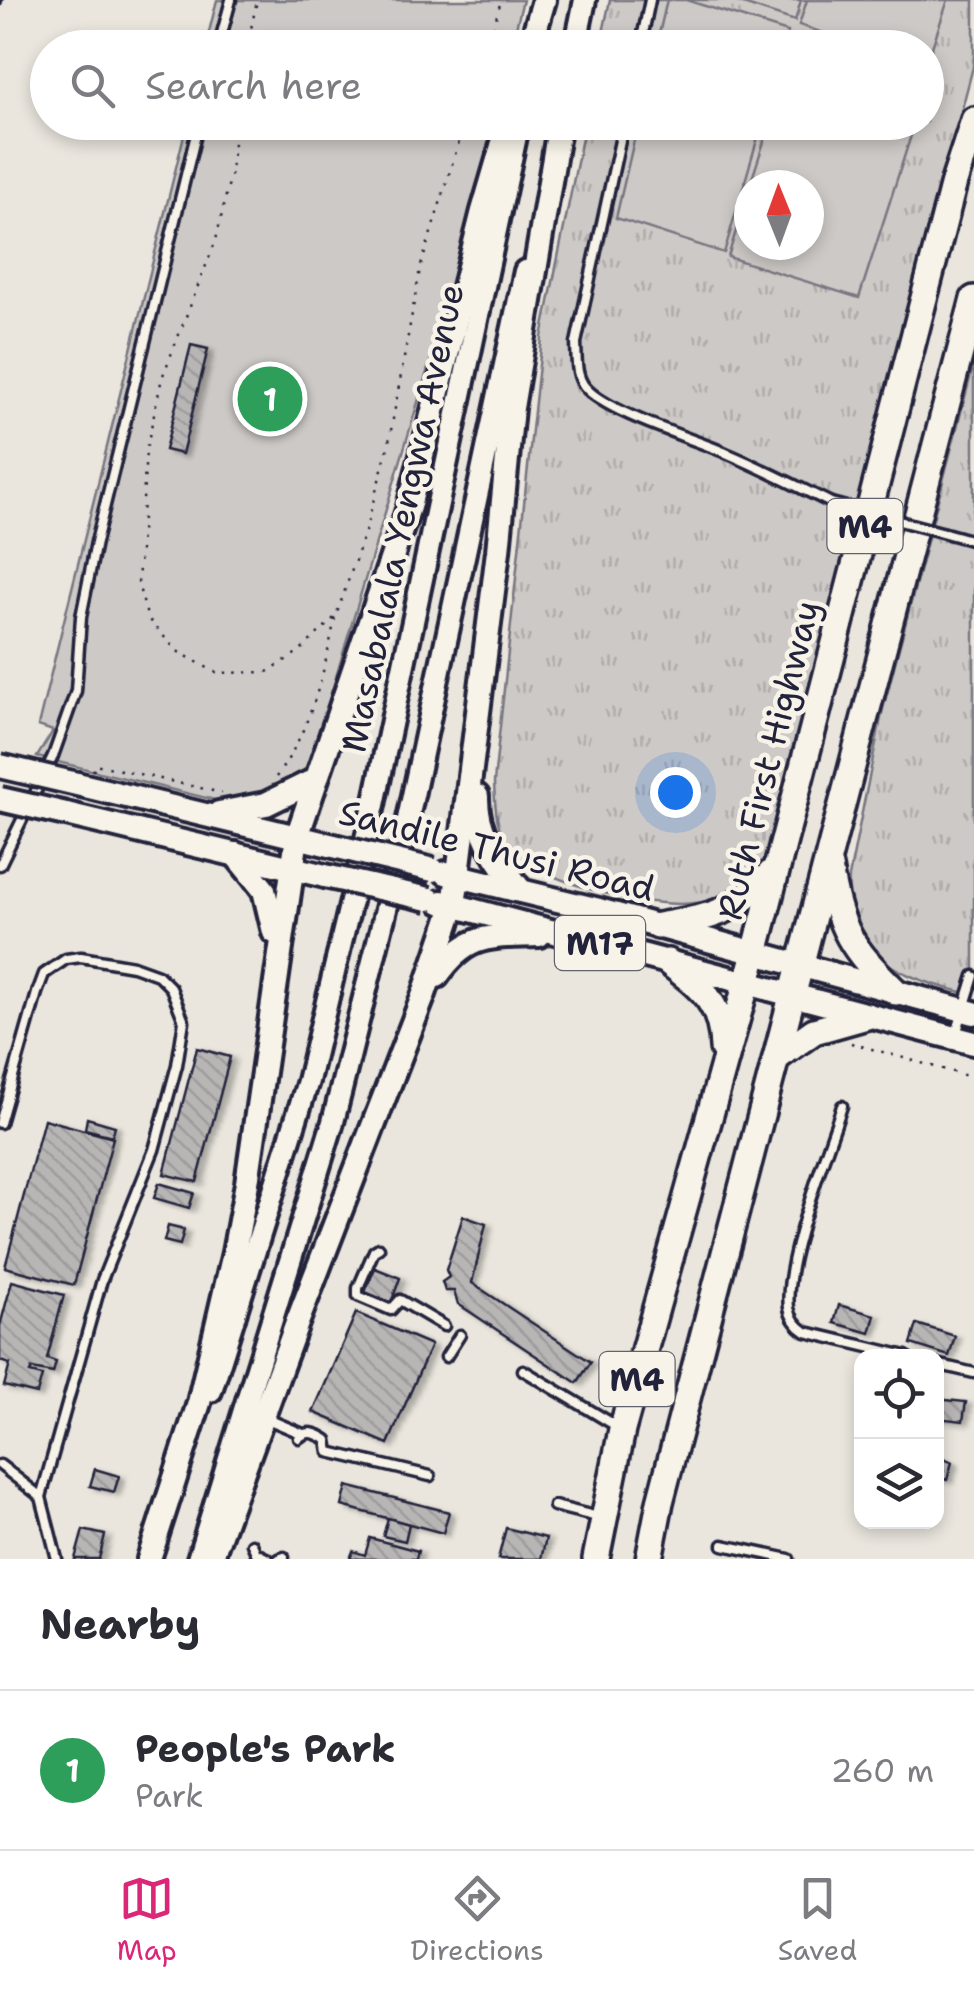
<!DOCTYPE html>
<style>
:root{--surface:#fff;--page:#f7f7f7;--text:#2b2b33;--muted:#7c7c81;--line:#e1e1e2;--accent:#db2777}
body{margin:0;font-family:"Shantell Sans",sans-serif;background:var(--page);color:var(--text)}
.controls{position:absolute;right:30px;bottom:30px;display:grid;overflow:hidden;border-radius:20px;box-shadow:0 5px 15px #0003}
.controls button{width:90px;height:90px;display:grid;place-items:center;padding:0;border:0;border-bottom:2px solid var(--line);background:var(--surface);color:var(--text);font:50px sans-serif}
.compass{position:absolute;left:734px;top:170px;width:90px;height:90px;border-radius:50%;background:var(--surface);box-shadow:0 5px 15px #0003;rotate:359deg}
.you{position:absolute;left:675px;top:792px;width:35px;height:35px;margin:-25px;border:8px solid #fff;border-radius:50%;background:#1a73e8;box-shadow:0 0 0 15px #1a73e833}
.badge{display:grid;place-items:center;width:65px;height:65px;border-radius:50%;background:var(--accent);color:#fff;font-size:32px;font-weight:700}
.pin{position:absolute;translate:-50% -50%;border:5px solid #fff;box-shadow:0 2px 10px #0006}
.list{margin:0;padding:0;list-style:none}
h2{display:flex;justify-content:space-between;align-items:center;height:130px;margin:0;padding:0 40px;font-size:42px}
h2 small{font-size:32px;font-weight:400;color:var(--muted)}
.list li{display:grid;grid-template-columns:65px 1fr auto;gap:30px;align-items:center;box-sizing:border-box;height:160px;padding:0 40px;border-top:2px solid var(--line)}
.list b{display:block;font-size:38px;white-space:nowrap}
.list p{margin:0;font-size:32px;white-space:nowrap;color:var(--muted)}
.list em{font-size:32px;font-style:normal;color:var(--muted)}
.icon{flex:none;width:55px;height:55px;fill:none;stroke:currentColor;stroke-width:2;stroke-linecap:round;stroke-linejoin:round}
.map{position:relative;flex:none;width:974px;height:1559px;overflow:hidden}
.search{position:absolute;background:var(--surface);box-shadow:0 5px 15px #0003;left:30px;right:30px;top:30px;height:110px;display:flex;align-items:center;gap:25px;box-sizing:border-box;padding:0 35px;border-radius:55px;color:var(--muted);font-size:38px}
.sheet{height:290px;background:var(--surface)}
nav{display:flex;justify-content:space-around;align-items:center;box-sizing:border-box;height:140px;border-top:2px solid var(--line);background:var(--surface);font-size:28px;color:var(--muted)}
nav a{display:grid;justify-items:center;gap:5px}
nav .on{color:var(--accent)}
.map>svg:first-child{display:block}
</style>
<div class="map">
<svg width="974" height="1559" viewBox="0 0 974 1559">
<defs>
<pattern id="grass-tufts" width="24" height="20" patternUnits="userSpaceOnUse" patternTransform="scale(2.5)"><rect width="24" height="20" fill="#cdc9c6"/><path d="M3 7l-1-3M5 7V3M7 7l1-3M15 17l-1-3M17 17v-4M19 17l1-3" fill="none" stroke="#b0acab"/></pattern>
<pattern id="building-back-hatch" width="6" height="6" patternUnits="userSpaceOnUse" patternTransform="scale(2.5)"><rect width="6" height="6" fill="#b8b6b5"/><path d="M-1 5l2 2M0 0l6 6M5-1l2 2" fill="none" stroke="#9e9c9d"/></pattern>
<filter id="shadow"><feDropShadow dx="5.5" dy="3" stdDeviation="2.5" flood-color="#0004"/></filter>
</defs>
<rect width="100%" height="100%" fill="#eae6de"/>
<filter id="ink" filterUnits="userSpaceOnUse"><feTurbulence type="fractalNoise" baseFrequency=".01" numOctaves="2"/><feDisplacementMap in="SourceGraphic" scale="20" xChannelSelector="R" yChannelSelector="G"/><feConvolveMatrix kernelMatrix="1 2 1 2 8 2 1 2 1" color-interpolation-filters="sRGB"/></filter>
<g filter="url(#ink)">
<g fill="url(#grass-tufts)" stroke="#787680" stroke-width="2.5" fill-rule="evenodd">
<path d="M610 0H974V63L765 858C751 875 732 893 710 900 667 915 540 884 511 849 495 830 495 805 494 782L542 337 585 123 926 122V48L600 47ZM749 185H809V245H749Z"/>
<path d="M974 363V995C906 979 844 960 849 877L882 713Z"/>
</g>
<g fill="#cdc9c6" stroke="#787680" stroke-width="2.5">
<path d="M217 0H523L511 47 205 48Z"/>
<path d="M667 0H686L788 32 784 47H656Z"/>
<path d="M731 0H801L795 21Z"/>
<path d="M807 0H948L927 62 926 48 866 47 799 25Z"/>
<path d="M187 123H493L455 278 316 744 301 779 268 796 231 804 37 757 53 731 38 726Z"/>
<path d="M638 123H762L724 253 616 218Z"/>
<path d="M770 123H915L859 298 728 257 749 189V245H809V185H750Z"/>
</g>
<g fill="url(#building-back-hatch)" stroke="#22223b" stroke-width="2.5" filter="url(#shadow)">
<path d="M267 31 282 35 279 48H263Z"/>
<path d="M191 345 208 349 182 454 165 450Z"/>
<path d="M197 1048 230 1057 197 1182 164 1174Z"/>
<path d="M87 1118 115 1126 112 1136 85 1129Z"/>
<path d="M44 1119 113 1138 74 1285 5 1267Z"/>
<path d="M159 1183 194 1193 189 1208 154 1198Z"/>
<path d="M463 1216 486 1224 472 1283 591 1362 577 1383 458 1304 454 1291H445L442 1282 449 1277 446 1270Z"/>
<path d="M168 1226 184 1230 180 1245 164 1241Z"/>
<path d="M375 1268 400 1278 391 1303 365 1292Z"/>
<path d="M12 1281 64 1295 47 1359 56 1362 53 1373 32 1369 30 1373 42 1376 37 1394 4 1386 10 1364 0 1361V1326Z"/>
<path d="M839 1305 875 1315 870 1333 834 1323Z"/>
<path d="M356 1313 431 1345 388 1444 313 1412Z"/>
<path d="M917 1324 955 1336 949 1356 911 1344Z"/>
<path d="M936 1399 966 1402 963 1421 936 1418Z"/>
<path d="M936 1457 952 1462 947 1480 936 1477Z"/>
<path d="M95 1469 119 1476 114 1492 90 1486Z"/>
<path d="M347 1486 449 1512 443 1533 342 1506Z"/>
<path d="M388 1518 409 1524 405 1541 383 1536Z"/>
<path d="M506 1528 546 1538 541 1559H498Z"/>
<path d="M83 1530 105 1535 99 1559H75Z"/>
<path d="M370 1538 418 1551 416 1559H350L353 1551 365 1555Z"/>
</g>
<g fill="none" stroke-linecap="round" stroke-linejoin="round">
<g stroke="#22223b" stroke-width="15">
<g id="service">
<path d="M218 48 231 0"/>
<path d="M640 48 650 0"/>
<path d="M624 122 576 343C577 358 575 375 585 387 607 413 692 438 726 453 762 468 796 486 831 503"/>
<path d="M945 533 974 541"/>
<path d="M0 865 53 756 76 691 81 617 96 542 199 122"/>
<path d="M956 1034 974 976"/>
<path d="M842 1106C827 1153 783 1262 789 1308 791 1319 797 1326 806 1332L906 1356"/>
<path d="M0 1123 37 993 44 974 66 959 81 957 133 966 158 975 171 988 184 1021 177 1065 154 1150 102 1280 41 1497"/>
<path d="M379 1248 374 1251 358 1288V1296L391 1310 400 1300 444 1326"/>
<path d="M446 1357 460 1335"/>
<path d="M936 1364 974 1373"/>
<path d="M523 1370 618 1427"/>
<path d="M265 1418 303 1434"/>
<path d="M299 1438C308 1429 318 1434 327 1440L329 1452 430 1476"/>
<path d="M0 1465 41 1497 57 1559"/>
<path d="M554 1506 598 1517"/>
<path d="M252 1544 256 1553 268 1559"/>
<path d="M723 1545 789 1559"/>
<path d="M279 1559 284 1557"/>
</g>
</g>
<g stroke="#22223b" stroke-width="28">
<g id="secondary">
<path d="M575 48 585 0"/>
<path d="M211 1391 308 1081 374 805 519 122"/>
<path d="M198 1559 333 1122 405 833 525 271"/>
</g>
</g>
<g stroke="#22223b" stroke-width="30">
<g id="primary">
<path d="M530 48 544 0"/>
<path d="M77 784 334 846"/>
<path d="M477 796C476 835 499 861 521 891"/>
<path d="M219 813 266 804 315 780"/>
<path d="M66 814 325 876"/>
<path d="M235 854 264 890 274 932"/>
<path d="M446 873 599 910 974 1013"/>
<path d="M441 902 974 1043"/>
<path d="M437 976C468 932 490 937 539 935"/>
<path d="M149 1559 199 1403 234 1253 247 1183 297 837 409 507 483 211 509 122"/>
<path d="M211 1559 297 1323 424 994 454 906 498 551 512 408 560 122"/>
</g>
</g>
<g stroke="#22223b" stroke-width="32">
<g id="trunk">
<path d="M668 962C701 988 722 1002 723 1048"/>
<path d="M776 1058 814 1031 867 1016"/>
<path d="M596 1559 622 1430 755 953"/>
<path d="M649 1559 660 1502 800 966"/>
</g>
</g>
<g stroke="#22223b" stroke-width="32">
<g id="motorway">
<path d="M829 867C839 930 851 948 896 992"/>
<path d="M658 926C716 916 733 914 775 869"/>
<path d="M755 953 954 182 974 120"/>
<path d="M800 966 974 299"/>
</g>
</g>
<g stroke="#22223b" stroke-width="2.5" stroke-dasharray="2.5 8" stroke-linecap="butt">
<path d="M247 48 257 0"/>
<path d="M488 48 501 0"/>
<path d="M236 122 231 173 216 240 162 378 146 450 138 584 148 619 177 651 217 673 267 672 300 651 336 616 365 532 388 447 420 269 465 122"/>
<path d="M93 771 95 764 222 793"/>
<path d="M276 777C310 731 324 674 335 618"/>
<path d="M851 1043 974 1078"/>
</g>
<use href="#service" stroke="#f7f3e8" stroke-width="8"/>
<use href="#secondary" stroke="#f7f3e8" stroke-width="20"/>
<use href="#primary" stroke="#f7f3e8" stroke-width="22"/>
<use href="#trunk" stroke="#f7f3e8" stroke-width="25"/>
<use href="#motorway" stroke="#f7f3e8" stroke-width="25"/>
<path stroke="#22223b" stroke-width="5" d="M0 4 1 0"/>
<g stroke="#22223b" stroke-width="15" stroke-linecap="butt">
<path id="service-bridge" d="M831 503 945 533"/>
</g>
<g stroke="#22223b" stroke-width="30" stroke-linecap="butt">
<g id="primary-bridge">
<path d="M0 766 77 784"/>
<path d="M0 799 66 814"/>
<path d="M334 846 433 870"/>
<path d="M325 876 429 899"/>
</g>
</g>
<use href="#service-bridge" stroke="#f7f3e8" stroke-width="8"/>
<use href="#primary-bridge" stroke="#f7f3e8" stroke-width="22"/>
</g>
</g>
<g text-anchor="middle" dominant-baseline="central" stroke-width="9" stroke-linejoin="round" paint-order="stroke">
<g fill="#f7f3e8" stroke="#62616f" stroke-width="2.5">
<rect x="827.5" y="499" width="75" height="54" rx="8"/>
<rect x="555" y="916" width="90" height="54" rx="8"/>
<rect x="599.5" y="1352" width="75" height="54" rx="8"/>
</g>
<g font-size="32" font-weight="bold" fill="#22223b">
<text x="865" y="526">M4</text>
<text x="600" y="943">M17</text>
<text x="637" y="1379">M4</text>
</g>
<g font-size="35" fill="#22223b" stroke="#f7f3e8">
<text transform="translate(402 518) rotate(-78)">Masabalala Yengwa Avenue</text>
<text transform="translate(768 760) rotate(-76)">Ruth First Highway</text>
<text transform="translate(497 850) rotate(14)">Sandile Thusi Road</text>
</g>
</g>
</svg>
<div class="controls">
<button><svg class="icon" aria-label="locate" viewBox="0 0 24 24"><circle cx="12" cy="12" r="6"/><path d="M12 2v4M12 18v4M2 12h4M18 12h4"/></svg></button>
<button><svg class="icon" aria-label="layers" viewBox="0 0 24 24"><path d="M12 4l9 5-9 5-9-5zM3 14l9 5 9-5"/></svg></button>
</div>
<svg class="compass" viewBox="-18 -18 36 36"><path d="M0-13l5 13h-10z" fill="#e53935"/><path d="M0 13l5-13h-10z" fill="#7c7c81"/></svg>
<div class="you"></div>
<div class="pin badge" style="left:270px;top:399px;background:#2e9e5b">1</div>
<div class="search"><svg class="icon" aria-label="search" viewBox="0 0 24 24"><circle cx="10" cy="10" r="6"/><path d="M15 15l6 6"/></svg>Search here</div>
</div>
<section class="sheet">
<h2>Nearby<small></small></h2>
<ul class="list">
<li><span class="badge" style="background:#2e9e5b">1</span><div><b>People's Park</b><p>Park</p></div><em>260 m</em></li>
</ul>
</section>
<nav>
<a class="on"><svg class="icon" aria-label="map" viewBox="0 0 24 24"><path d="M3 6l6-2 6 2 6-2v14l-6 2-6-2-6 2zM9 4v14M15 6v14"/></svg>Map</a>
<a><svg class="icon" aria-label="directions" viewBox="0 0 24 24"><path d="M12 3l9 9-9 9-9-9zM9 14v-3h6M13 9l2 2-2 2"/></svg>Directions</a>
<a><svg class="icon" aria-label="saved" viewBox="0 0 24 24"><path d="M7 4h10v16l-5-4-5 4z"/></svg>Saved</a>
</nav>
